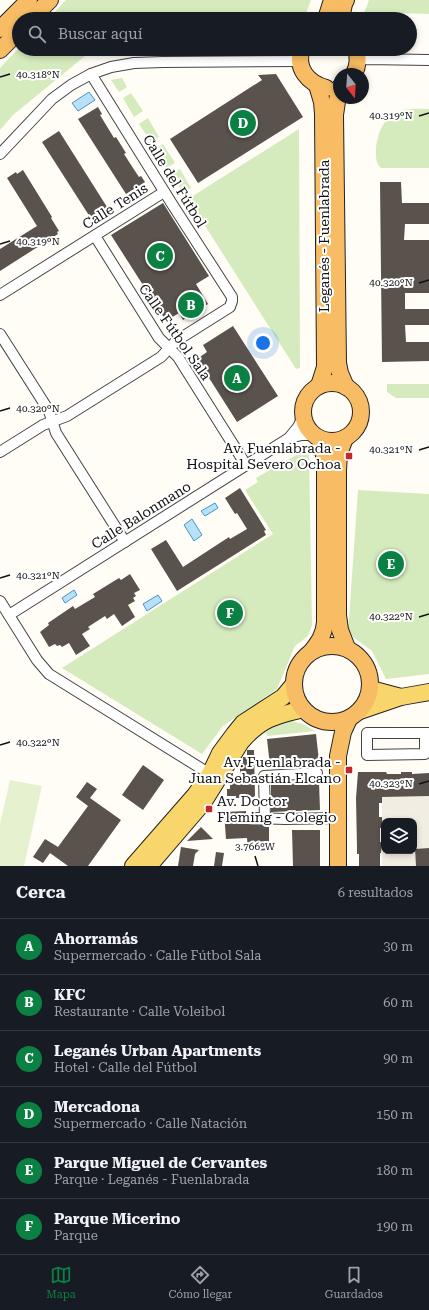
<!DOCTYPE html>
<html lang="es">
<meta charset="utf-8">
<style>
:root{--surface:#171b24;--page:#20242c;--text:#f1f3f6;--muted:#9ea1a6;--line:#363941;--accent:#0b8043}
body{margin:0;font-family:"Roboto Serif",serif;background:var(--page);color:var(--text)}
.controls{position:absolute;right:12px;bottom:12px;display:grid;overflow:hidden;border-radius:8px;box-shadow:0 2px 6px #0003}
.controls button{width:36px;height:36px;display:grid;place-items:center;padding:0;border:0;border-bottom:1px solid var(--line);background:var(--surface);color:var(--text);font:20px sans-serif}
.compass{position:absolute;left:333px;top:68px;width:36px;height:36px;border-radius:50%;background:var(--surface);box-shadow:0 2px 6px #0003;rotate:163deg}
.you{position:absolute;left:263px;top:343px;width:14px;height:14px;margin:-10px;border:3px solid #fff;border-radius:50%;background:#1a73e8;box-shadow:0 0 0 6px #1a73e833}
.badge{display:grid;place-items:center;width:26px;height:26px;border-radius:50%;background:var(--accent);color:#fff;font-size:13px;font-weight:700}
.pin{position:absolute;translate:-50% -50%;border:2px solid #fff;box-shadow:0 1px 4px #0006}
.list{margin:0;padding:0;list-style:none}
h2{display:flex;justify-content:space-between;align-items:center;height:52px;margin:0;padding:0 16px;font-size:17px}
h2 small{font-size:13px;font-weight:400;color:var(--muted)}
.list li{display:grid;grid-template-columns:26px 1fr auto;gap:12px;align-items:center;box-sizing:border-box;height:56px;padding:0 16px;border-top:1px solid var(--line)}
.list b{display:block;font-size:15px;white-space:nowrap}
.list p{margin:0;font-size:13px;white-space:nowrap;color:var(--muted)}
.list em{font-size:13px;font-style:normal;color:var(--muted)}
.icon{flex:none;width:22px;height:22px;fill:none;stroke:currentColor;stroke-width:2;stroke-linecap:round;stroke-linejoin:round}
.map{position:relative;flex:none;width:429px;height:866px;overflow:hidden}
.search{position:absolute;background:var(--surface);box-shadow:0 2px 6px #0003;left:12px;right:12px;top:12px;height:44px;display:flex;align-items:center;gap:10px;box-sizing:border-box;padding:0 14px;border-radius:22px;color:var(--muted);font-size:15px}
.sheet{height:388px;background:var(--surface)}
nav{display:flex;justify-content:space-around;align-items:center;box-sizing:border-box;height:56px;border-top:1px solid var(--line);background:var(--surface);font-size:11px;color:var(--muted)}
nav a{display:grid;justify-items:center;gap:2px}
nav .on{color:var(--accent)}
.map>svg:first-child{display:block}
</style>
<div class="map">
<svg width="429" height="866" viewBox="0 0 429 866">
<rect width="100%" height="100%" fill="#fffdf5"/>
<g fill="#d5ebbd">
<path d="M66 0H311L305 16 302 19H48Z"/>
<path d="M369 0H429V14L396 13V19H362Z"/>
<path d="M19 48V49H107L85 56 13 115 0 130V68Z"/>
<path d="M122 78 127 87 119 92 111 80Z"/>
<path d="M131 93 143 111 134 117 123 98Z"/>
<path d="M429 109V168H381C375 162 376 156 376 148 378 132 384 116 401 111 409 108 420 109 429 109Z"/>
<path d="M148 118 159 137 151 142 139 124Z"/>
<path d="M299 129 300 368 296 369 188 199Z"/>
<path d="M163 144 175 163 166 168 155 149Z"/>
<path d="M180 169 191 188 183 193 171 174Z"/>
<path d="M387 384H429V398H396L387 392Z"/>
<path d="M305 450 309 455 312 625 308 636 295 646 277 689 223 726 202 754 62 668 273 534 245 490 258 482 256 478Z"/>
<path d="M358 490 429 494V674L386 679 372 651 348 633Z"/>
<path d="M291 721 303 724 315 731 267 736 266 732C274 726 281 721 291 721Z"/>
</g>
<path fill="#e6f2cf" d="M10 780 42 786 24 866H0V824Z"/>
<path fill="#f1ede2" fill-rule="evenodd" d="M407 796H429V848L415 849 416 866H382V797ZM384 821H414V851H384Z"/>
<g fill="#b9e0f7" stroke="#3f96cf">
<path d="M89 92 95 100 78 111 72 103Z"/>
<path d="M215 503 218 508 205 516 201 511Z"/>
<path d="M192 519 202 535 194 541 184 525Z"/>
<path d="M74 590 77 595 65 603 62 598Z"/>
<path d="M158 595 162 601 147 611 143 604Z"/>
</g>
<g fill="#5a524d">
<path d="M276 74 303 117 198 183 170 139 262 80 258 75Z"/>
<path d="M98 107 102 114 100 115 114 138 116 137 126 153 124 154 133 168 139 177 141 176 145 182 126 194 78 119Z"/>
<path d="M59 131 107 207 90 217 42 142Z"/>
<path d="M23 170 52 217 51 218 59 231 57 232 58 234 0 271V249L37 226 7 178 16 172 17 174Z"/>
<path d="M380 182H401L402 203H429V224H405L404 240H429V293H405V309H429V325H405L406 342H429V361L382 362Z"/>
<path d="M163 203 209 276 196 284 208 304 183 320 179 313 166 321 111 235Z"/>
<path d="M233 326 278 396 237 422 197 359 207 352 203 345Z"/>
<path d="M240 488 266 530 264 531 266 535 177 591 151 549 166 540 183 567 229 537 230 539 247 529 237 513 235 514 225 498Z"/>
<path d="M130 574 140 590 134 593 136 596 133 598 135 601 128 605 135 617 122 626 114 614 107 619 105 616 91 625 88 627 90 629 82 634 90 646 76 655 69 643 62 647 60 645 57 646 55 644 49 647 40 632 49 625 48 623 73 606 75 609 95 597 93 594 119 578 121 580Z"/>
<path d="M316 734 319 761 270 766 267 739Z"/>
<path d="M247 750H254L255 795 254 797 236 798V796H227V789H230V782H240V763H243V757H247Z"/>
<path d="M143 765 164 780 143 810 122 795Z"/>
<path d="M358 772H386L387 774H401V772H412V774L429 773V796L382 797V803H379V817H382V828H380V842H382L381 853H380V866H359V854H357V848L356 798Z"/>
<path d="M87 782 97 789 90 798 121 820 88 866H68L50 853 43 863 33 857 45 839 58 847 88 806 76 797Z"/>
<path d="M319 782 320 810 271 812V785Z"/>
<path d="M246 811 247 824 269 825V850L248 851 247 838 226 839 224 812Z"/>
<path d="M201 827 213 839 187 841Z"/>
<path d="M292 830H320V866H293Z"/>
<path d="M181 847 199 850 195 854 193 866H178Z"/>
<path d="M429 848V866H416L415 849Z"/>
<path d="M216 852 224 853 222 866H214Z"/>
</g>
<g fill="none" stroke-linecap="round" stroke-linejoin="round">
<g stroke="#444" stroke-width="12">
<g id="minor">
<path d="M358 60 367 59 429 60"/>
<path d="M0 154 52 99 71 85 91 74 111 67 134 63 163 62 300 61"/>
<path d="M95 236 159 338 178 357 246 465"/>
<path d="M0 295 164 192"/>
<path d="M0 334 49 411 56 433 125 542"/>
<path d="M289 438 302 435H315"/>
<path d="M0 452 43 425 67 416 161 357 176 341 230 307 232 301V297L172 204 91 74"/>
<path d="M0 601 37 660 49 674 210 774"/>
<path d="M9 615 289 438 298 427 304 415"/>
<path d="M425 733V754L367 755V733H429"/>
<path d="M254 818 285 819 338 818"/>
<path d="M265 819 264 776 317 773"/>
</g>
</g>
<g stroke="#222" stroke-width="18">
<g id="primary">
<path d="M371 689 401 697"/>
<path d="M360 711 401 697 429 692"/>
<path d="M133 866 195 795 210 774 220 753 234 734 243 723 283 697 293 685"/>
<path d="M149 866 203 803 241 742C261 719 274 716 303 709"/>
</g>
</g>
<g stroke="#222" stroke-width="18">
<g id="trunk">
<path d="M31 19 50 0"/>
<path d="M326 19 332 0"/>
<path d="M341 19 344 4 346 0"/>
<path d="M0 29 29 0"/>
<path d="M302 49C295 68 308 83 326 88"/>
<path d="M0 50 19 31"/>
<path d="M354 74C358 66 359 58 356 49"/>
<path d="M317 85 322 102 323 114 325 367 319 386"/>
<path d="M339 88 335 115 338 363 340 373 346 387"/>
<circle cx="332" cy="412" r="29"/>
<path d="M345 438 339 454 338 470V615L340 630 347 648"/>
<circle cx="332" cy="684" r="38"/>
<path d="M311 652C319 642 324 635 325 622V460L320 439"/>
<path d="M338 866V756L343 732 349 719"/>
</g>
</g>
<use href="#minor" stroke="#fff" stroke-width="10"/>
<use href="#primary" stroke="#f9d66b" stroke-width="16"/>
<use href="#trunk" stroke="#f7bc64" stroke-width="16"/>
</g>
<path fill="none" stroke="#111" stroke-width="1.5" d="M0 77 10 74M419 116 429 113M0 244 10 241M419 283 429 280M0 411 10 408M419 450 429 447M0 578 10 575M419 617 429 614M0 745 10 742M419 784 429 781M255 856 258 866"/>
<g fill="#c4262e" stroke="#fff" stroke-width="1.5">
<rect x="345" y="452" width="8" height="8" rx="2"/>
<rect x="345" y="766" width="8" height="8" rx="2"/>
<rect x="205" y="805" width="8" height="8" rx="2"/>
</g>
<g text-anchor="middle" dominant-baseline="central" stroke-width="4" stroke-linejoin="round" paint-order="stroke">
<g font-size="14" fill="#111" stroke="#fff">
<text transform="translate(175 181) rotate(58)">Calle del Fútbol</text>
<text transform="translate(115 206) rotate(-32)">Calle Tenis</text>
<text transform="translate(324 236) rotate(-90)">Leganés - Fuenlabrada</text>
<text transform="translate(175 332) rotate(55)">Calle Fútbol Sala</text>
<text transform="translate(141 515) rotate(-32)">Calle Balonmano</text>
</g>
<g font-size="14" fill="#111" stroke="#fff" text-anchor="end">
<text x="341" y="448">Av. Fuenlabrada -<tspan x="341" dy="16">Hospital Severo Ochoa</tspan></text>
<text x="341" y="762">Av. Fuenlabrada -<tspan x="341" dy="16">Juan Sebastián Elcano</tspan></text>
<text x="217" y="801" text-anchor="start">Av. Doctor<tspan x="217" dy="16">Fleming - Colegio</tspan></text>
</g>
</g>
<g font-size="10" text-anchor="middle" fill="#111" stroke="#fff" stroke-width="4" stroke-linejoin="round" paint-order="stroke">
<text x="38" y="78">40.318°N</text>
<text x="391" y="119">40.319°N</text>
<text x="38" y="245">40.319°N</text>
<text x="391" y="286">40.320°N</text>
<text x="38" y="412">40.320°N</text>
<text x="391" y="453">40.321°N</text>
<text x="38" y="579">40.321°N</text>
<text x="391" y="620">40.322°N</text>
<text x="38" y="746">40.322°N</text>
<text x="391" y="787">40.323°N</text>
<text x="255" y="850">3.766°W</text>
</g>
</svg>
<div class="controls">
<button><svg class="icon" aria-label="layers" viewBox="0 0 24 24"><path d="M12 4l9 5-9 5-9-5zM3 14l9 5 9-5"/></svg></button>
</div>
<svg class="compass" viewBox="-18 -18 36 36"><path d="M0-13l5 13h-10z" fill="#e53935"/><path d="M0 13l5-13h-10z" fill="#9ea1a6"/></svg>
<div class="you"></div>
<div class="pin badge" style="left:237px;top:378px">A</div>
<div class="pin badge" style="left:191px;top:305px">B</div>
<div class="pin badge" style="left:160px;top:256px">C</div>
<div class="pin badge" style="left:243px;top:123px">D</div>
<div class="pin badge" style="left:391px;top:564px">E</div>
<div class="pin badge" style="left:230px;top:613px">F</div>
<div class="search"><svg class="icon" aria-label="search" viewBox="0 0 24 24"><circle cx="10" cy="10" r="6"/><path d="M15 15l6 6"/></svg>Buscar aquí</div>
</div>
<section class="sheet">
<h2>Cerca<small>6 resultados</small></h2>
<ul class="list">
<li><span class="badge">A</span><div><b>Ahorramás</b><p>Supermercado · Calle Fútbol Sala</p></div><em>30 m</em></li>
<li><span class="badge">B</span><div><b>KFC</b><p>Restaurante · Calle Voleibol</p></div><em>60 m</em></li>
<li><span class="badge">C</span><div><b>Leganés Urban Apartments</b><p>Hotel · Calle del Fútbol</p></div><em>90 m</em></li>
<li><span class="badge">D</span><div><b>Mercadona</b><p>Supermercado · Calle Natación</p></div><em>150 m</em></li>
<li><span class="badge">E</span><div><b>Parque Miguel de Cervantes</b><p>Parque · Leganés - Fuenlabrada</p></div><em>180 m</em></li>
<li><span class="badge">F</span><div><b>Parque Micerino</b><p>Parque</p></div><em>190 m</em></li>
</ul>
</section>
<nav>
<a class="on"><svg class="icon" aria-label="map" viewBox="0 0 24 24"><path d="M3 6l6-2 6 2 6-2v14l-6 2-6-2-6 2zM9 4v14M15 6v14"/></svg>Mapa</a>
<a><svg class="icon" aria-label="directions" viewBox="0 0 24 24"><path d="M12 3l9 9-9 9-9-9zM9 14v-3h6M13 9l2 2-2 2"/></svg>Cómo llegar</a>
<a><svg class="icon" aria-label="saved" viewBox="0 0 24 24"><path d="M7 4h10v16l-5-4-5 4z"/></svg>Guardados</a>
</nav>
